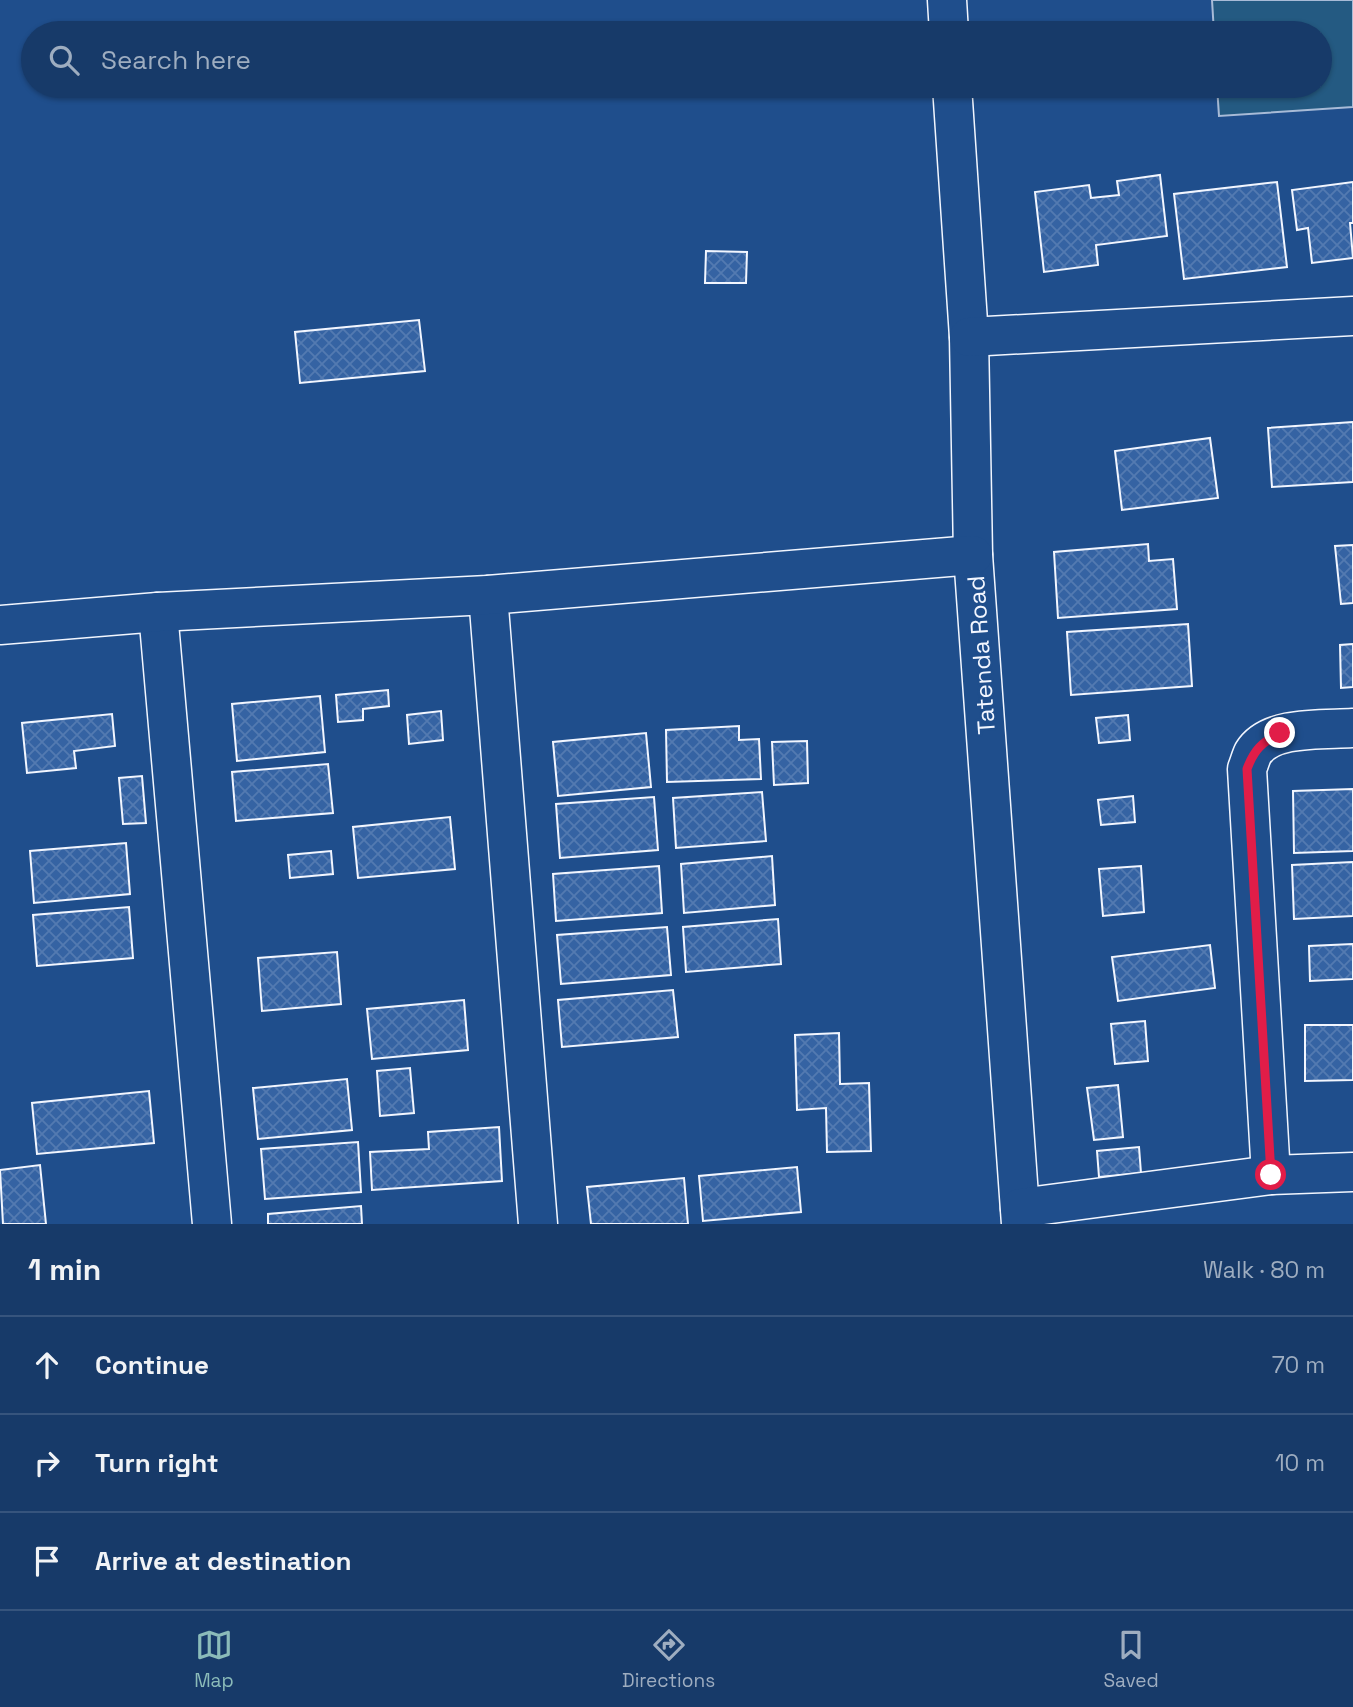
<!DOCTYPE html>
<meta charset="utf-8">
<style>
:root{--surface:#173a69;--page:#244571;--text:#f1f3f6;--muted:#9eadc0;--line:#36547d;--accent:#8bbbb9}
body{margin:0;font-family:"Space Grotesk",sans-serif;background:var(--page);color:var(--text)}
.stop{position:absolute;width:21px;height:21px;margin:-16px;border:5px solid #e11d48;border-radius:50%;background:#fff}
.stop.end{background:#e11d48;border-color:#fff;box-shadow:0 2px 7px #0008}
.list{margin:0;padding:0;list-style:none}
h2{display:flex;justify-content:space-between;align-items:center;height:91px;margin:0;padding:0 28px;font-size:30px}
h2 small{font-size:23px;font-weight:400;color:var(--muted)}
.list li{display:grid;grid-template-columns:46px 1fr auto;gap:21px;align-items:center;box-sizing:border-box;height:98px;padding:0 28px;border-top:2px solid var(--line)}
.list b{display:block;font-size:26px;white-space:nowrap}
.list em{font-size:23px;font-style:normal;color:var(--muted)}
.icon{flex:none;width:38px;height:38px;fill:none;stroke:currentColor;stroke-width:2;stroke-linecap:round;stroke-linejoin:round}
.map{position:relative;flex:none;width:1353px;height:1224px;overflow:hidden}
.search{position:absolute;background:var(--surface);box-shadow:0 2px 5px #0004;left:21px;right:21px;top:21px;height:77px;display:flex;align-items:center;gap:18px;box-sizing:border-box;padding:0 24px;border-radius:38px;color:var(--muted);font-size:26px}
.sheet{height:385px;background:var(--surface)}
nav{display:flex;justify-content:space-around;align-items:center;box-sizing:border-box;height:98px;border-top:2px solid var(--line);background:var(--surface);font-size:19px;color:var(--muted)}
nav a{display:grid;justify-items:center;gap:4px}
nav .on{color:var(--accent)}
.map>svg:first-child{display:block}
</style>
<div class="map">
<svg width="1353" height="1224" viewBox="0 0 1353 1224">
<defs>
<pattern id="building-cross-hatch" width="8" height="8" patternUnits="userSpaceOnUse" patternTransform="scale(1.75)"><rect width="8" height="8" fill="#3563a3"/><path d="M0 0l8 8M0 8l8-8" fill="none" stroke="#537ab1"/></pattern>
</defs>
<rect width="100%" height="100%" fill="#1f4e8c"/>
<path fill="#245a82" stroke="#a8bbd7" stroke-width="2" d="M1212 0H1353V107L1219 116 1217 86H1320V33H1214Z"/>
<g fill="url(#building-cross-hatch)" stroke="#f2f6ff" stroke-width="2">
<path d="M1160 175 1167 236 1096 245 1098 265 1044 272 1035 192 1089 185 1091 198 1119 195 1117 181Z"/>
<path d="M1277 182 1287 267 1184 279 1174 194Z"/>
<path d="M1353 182V223H1350L1353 258 1312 263 1308 228 1297 230 1292 190Z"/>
<path d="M706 251 747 252 746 283H705Z"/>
<path d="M419 320 425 371 300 383 295 332Z"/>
<path d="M1353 422V482L1272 487 1268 428Z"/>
<path d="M1210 438 1218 498 1122 510 1115 451Z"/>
<path d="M1148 544 1149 561 1173 559 1177 609 1058 618 1054 552Z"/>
<path d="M1353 545V603L1341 604 1335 546Z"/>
<path d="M1188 624 1192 686 1071 695 1067 632Z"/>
<path d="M1353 644V687L1341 688 1340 645Z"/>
<path d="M388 690 389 706 363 709V720L338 722 336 695Z"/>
<path d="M320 696 325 752 237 761 232 704Z"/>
<path d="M441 711 443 740 409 744 407 715Z"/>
<path d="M112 714 115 746 74 751 76 768 27 773 22 723Z"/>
<path d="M1128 715 1130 740 1099 743 1096 718Z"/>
<path d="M739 726V740L759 739 761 779 667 782 666 730Z"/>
<path d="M646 733 651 787 558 796 553 742Z"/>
<path d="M807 741 808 783 774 785 772 742Z"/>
<path d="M328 764 333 813 236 821 232 772Z"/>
<path d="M142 776 146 823 123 824 119 778Z"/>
<path d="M1353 789V851L1294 853 1293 791Z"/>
<path d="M762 792 766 841 676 848 673 798Z"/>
<path d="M1133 796 1135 822 1101 825 1098 800Z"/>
<path d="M654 797 658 850 560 858 556 804Z"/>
<path d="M450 817 455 869 358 878 353 827Z"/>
<path d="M126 843 130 894 34 903 30 851Z"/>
<path d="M331 851 333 874 290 878 288 855Z"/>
<path d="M772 856 775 905 684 913 681 864Z"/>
<path d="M1353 862V916L1294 919 1292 865Z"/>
<path d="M659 866 662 913 556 921 553 874Z"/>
<path d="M1141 866 1144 912 1103 916 1099 869Z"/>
<path d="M129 907 133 958 37 966 33 915Z"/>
<path d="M778 919 781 964 686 972 683 927Z"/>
<path d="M667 927 671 975 561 984 557 935Z"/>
<path d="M1353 944V979L1310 981 1309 946Z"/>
<path d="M1210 945 1215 988 1118 1001 1112 957Z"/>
<path d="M337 952 341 1004 262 1011 258 958Z"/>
<path d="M673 990 678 1037 562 1047 558 1000Z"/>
<path d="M464 1000 468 1050 372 1059 367 1009Z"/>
<path d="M1145 1021 1148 1061 1115 1064 1111 1024Z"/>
<path d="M1305 1025H1353V1080L1305 1081Z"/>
<path d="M839 1033 840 1084 869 1083 871 1151 827 1152 826 1108 797 1110 795 1035Z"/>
<path d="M410 1068 414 1113 380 1116 377 1071Z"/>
<path d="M347 1079 352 1130 258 1139 253 1088Z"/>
<path d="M1118 1085 1123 1137 1094 1140 1087 1088Z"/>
<path d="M149 1091 154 1143 37 1154 32 1103Z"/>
<path d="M499 1127 502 1181 372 1190 370 1152 429 1149 428 1132Z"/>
<path d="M358 1142 361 1192 265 1199 261 1149Z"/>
<path d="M1139 1147 1141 1173 1099 1177 1097 1151Z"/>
<path d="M40 1165 46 1224H3L0 1170Z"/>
<path d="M797 1167 801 1212 703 1221 699 1176Z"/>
<path d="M684 1178 688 1224H591L587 1187Z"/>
<path d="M361 1206 362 1224H268V1214Z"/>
</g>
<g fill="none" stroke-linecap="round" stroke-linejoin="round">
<g stroke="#f2f6ff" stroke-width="41">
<g id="minor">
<path d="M947 0 949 33"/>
<path d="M952 86 969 337 973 555 1021 1224"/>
<path d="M969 337 1353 316"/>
<path d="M488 595 538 1224"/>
<path d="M158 612 212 1224"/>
<path d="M0 625 158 612 488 595 973 555"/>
<path d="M1271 1175 1247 769C1249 764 1251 757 1253 753 1270 725 1324 730 1353 728"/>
<path d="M1020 1208 1271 1175 1353 1172"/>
</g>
</g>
<use href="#minor" stroke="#1f4e8c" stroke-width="38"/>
</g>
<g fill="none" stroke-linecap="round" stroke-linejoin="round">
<path stroke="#e11d48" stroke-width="9" d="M1271 1175 1247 769C1254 750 1262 742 1280 733"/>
</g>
<g text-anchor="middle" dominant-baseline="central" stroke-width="5" stroke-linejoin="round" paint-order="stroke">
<g font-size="24" fill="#f2f6ff" stroke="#1f4e8c">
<text transform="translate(981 655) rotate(-94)">Tatenda Road</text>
</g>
</g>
</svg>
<div class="stop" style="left:1271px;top:1175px"></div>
<div class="stop end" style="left:1280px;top:733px"></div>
<div class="search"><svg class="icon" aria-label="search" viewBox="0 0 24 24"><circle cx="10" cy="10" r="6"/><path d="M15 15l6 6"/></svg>Search here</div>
</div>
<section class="sheet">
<h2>1 min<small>Walk · 80 m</small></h2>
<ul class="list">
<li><svg class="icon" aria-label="ahead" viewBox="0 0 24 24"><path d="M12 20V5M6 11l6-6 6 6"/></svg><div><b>Continue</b></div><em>70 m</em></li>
<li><svg class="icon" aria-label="right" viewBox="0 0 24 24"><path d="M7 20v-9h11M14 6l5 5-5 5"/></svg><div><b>Turn right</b></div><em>10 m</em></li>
<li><svg class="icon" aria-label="arrive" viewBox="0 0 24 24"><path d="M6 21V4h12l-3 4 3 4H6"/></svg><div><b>Arrive at destination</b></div></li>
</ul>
</section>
<nav>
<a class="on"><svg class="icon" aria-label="map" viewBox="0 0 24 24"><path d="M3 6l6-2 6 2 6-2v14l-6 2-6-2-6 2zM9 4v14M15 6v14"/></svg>Map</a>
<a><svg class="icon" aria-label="directions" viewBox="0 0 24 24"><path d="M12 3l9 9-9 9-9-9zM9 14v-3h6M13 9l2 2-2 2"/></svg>Directions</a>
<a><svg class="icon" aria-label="saved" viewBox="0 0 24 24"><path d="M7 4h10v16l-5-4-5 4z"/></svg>Saved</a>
</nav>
